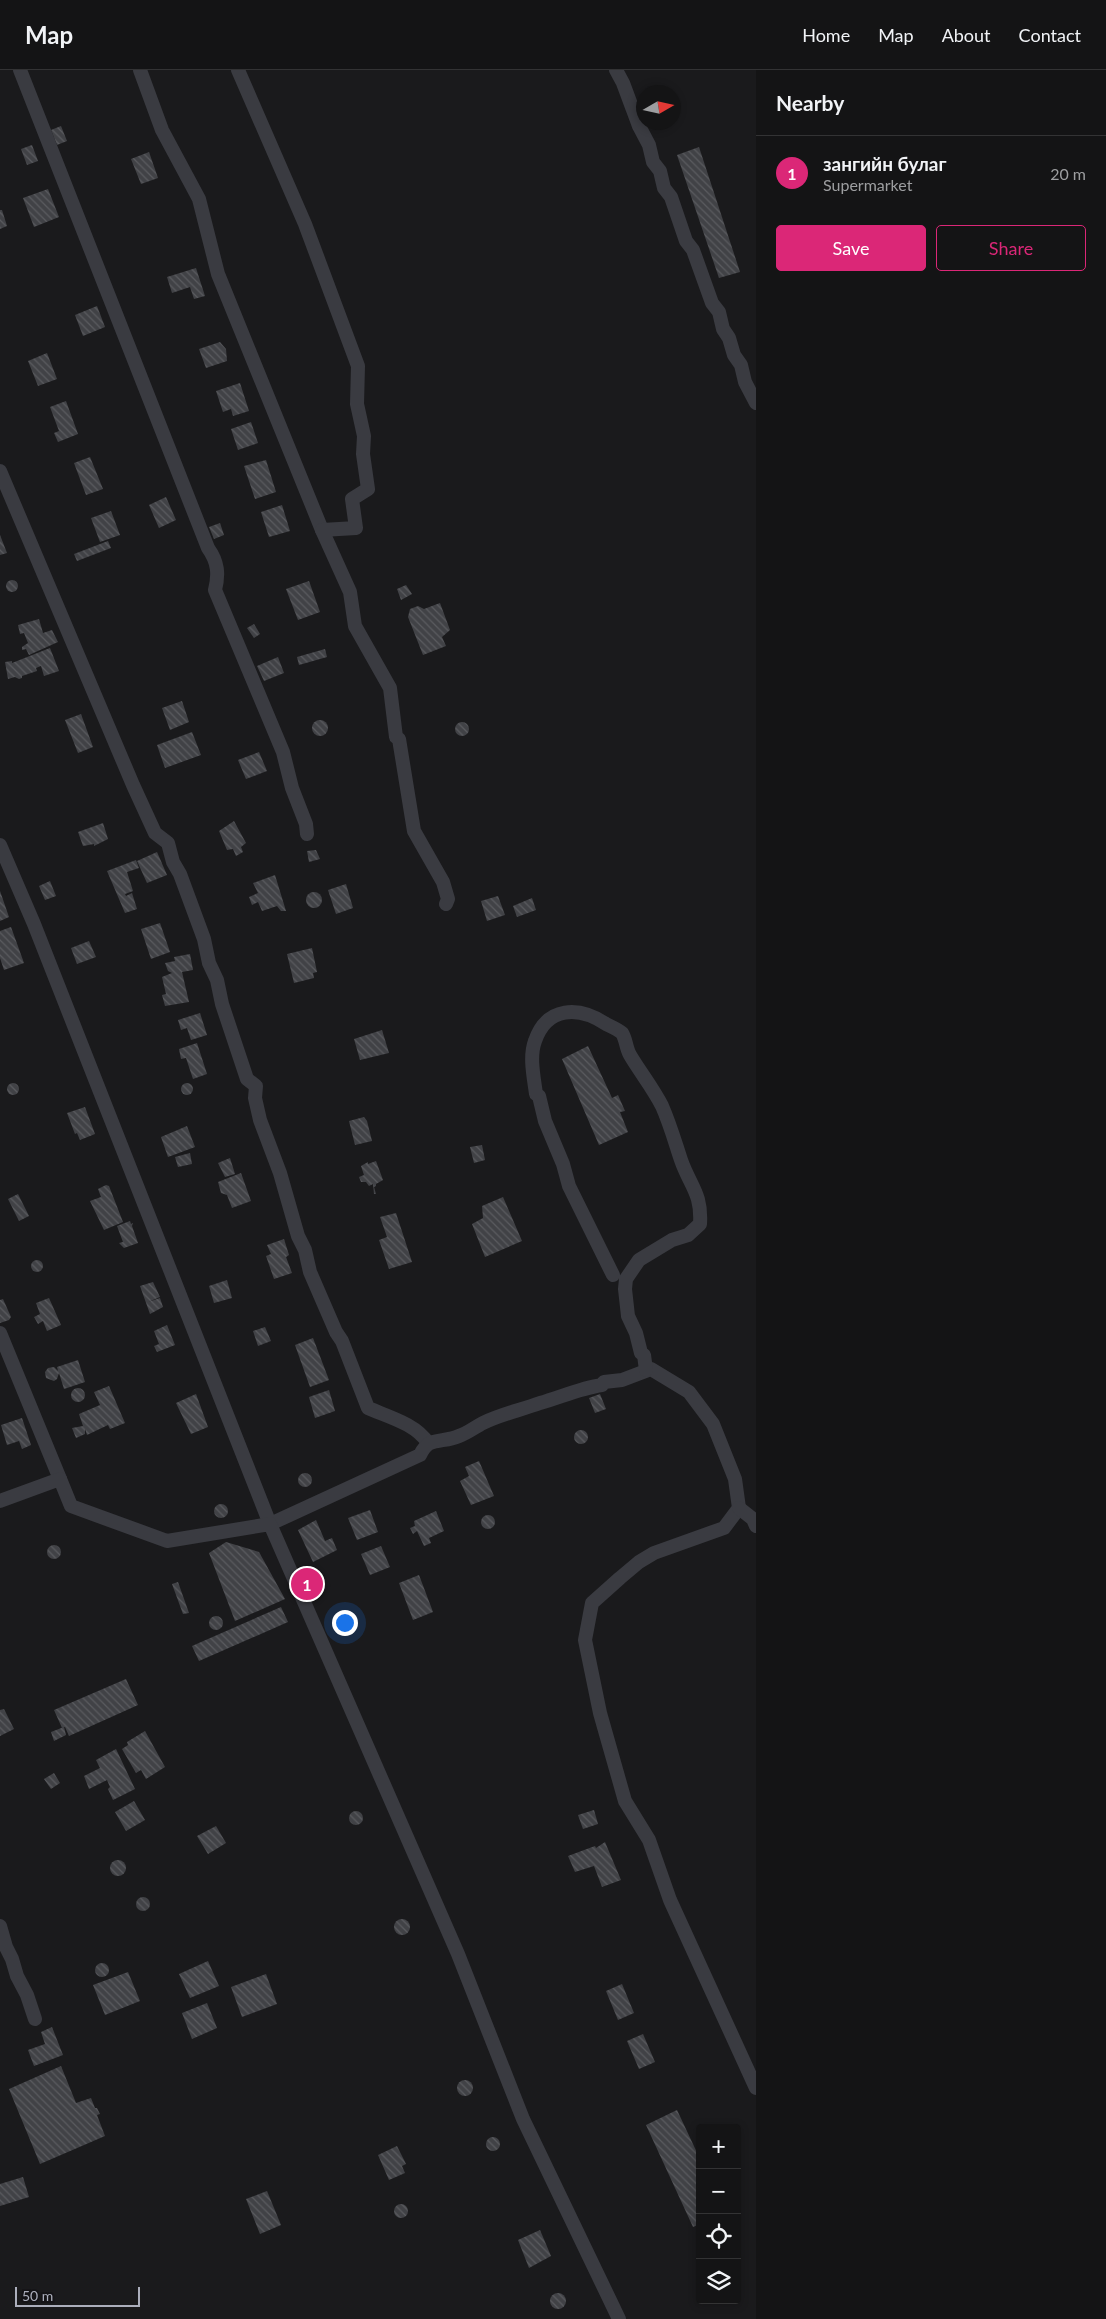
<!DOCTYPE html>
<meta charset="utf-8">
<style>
:root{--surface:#141415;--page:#1d1d1e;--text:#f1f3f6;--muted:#9d9ea0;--line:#333334;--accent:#db2777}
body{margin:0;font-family:Lato,sans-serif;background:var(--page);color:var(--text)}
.controls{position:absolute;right:15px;bottom:15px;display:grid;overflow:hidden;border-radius:5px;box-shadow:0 2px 8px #0003}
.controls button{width:45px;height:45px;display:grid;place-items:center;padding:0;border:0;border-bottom:1px solid var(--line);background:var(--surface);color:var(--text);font:25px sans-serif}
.compass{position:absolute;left:636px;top:15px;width:45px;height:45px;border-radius:50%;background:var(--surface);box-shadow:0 2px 8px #0003;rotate:81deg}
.scale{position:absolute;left:15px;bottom:12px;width:125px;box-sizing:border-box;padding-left:5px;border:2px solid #acafbc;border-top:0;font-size:14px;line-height:18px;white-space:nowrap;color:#acafbc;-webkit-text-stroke:4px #151417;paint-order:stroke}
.you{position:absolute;left:344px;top:1552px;width:18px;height:18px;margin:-12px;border:4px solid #fff;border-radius:50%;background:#1a73e8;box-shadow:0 0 0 8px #1a73e833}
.badge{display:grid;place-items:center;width:32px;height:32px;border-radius:50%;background:var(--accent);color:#fff;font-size:16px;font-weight:700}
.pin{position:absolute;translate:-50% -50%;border:2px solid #fff;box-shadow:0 1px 5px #0006}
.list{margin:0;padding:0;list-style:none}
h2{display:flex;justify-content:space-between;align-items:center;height:65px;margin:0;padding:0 20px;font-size:21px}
h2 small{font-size:16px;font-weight:400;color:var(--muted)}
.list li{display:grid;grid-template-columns:32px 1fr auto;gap:15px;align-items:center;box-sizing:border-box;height:75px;padding:0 20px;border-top:1px solid var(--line)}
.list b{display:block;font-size:19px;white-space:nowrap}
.list p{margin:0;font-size:16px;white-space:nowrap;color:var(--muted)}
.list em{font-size:16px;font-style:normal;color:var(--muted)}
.actions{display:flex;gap:10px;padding:15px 20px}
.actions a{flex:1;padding:11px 0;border:1px solid var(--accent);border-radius:5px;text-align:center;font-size:18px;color:var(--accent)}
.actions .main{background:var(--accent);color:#fff}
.icon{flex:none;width:28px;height:28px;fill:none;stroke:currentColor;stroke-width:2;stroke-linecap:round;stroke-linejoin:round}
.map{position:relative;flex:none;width:756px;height:2249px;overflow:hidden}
header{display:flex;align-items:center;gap:30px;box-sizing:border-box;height:70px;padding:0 25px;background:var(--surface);border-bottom:1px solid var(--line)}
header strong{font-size:24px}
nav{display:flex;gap:28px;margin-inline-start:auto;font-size:18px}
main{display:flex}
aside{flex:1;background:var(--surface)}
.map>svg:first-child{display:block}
</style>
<header>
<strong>Map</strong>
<nav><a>Home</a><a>Map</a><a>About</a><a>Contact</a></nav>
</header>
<main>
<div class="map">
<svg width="756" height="2249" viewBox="0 0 756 2249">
<defs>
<pattern id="building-back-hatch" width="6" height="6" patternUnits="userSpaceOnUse" patternTransform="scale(1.25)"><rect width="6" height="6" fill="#414246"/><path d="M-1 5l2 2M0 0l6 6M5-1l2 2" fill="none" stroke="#5a5b5f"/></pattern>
</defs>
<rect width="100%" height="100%" fill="#1a1a1c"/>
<g fill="url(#building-back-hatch)">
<path d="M61 56 67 71 57 75 51 60Z"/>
<path d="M32 75 38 91 27 95 21 79Z"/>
<path d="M699 77 740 202 719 208 677 85Z"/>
<path d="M149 82 158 108 141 114 131 89Z"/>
<path d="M48 119 59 147 34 157 23 128Z"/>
<path d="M0 140H2L7 156 0 159Z"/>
<path d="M196 198 205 226 194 229 190 217 172 223 167 207Z"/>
<path d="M97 236 105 257 83 266 75 245Z"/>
<path d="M220 272 226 279 227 291 206 298 199 279Z"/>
<path d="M47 283 57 309 38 316 28 291Z"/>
<path d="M240 313 249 341 233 346 231 339 223 342 216 321Z"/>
<path d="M66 331 78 364 58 372 54 363 59 361 50 337Z"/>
<path d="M251 352 258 373 238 380 231 359Z"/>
<path d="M90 387 103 419 86 425 74 393Z"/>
<path d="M266 390 276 422 255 429 244 396Z"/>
<path d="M166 427 176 450 159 458 149 435Z"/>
<path d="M282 435 290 461 269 467 261 442Z"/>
<path d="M111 441 120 465 100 472 91 448Z"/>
<path d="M220 453 224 465 214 469 209 457Z"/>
<path d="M0 465 7 483 0 485Z"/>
<path d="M108 471 111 478 77 491 74 484Z"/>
<circle cx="12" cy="516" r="6"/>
<path d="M309 511 320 542 298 550 286 519Z"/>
<path d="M406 515 412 524 401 530 397 519Z"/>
<path d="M440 533 450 560 442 567 446 576 423 585 408 547 410 539 418 536 424 539Z"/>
<path d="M39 549 43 563 52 560 58 572 29 585 26 579 22 580V577L28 573 24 563 20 564 18 555Z"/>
<path d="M254 554 260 564 254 568 247 558Z"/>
<path d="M50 578 59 601 44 606 41 596 36 598 37 601 22 606V608L19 609 15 607 8 609 5 592 12 591V593Z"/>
<path d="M325 579 327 587 299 595 297 587Z"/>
<path d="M278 587 284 603 264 611 257 596Z"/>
<path d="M182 631 189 652 170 660 162 638Z"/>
<path d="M81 644 93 677 78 683 65 650Z"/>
<circle cx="320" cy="658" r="8"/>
<circle cx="462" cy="659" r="7"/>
<path d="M192 662 201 685 165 698 157 675Z"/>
<path d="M259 682 267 701 246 709 238 690Z"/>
<path d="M234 751 246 773 241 777 243 782 236 786 233 779 227 780 219 761Z"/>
<path d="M103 753 108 769 94 776V774L83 776 78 762Z"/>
<path d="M316 780 320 789 309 792 307 781Z"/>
<path d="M157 782 167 805 147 813 137 791Z"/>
<path d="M136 790 139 798 127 802 133 821 125 824 126 826 132 823 137 839 125 843 107 801Z"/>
<path d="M275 805 286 841H281L277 836 262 841 258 832 252 835 249 827 258 823 253 813Z"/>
<path d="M50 811 56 826 45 830 39 816Z"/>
<path d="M346 814 353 838 336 844 328 820Z"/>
<path d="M0 821 9 847 0 851Z"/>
<circle cx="314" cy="830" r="8"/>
<path d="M498 826 505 845 487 851 481 831Z"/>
<path d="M532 828 536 840 517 847 513 836Z"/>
<path d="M160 853 170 882 151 889 141 859Z"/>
<path d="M11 857 24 893 4 900 0 888V861Z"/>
<path d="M89 871 96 887 77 894 71 878Z"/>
<path d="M312 878 317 902 313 903 314 908 294 913 287 884Z"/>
<path d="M190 884 193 900 182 902 189 932 165 936 162 925 166 924 162 907 172 903 168 901 165 893 175 891 174 887Z"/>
<path d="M200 943 207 965 191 970 187 958 181 960 178 950Z"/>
<path d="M382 960 389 983 360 990 354 969Z"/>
<path d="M197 973 207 1004 193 1009 186 988 181 989 179 979Z"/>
<path d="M588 976 612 1028 618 1025 625 1041 620 1042 628 1062 599 1075 562 989Z"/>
<circle cx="187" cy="1019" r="6"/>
<circle cx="13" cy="1019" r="6"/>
<path d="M85 1037 95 1064 80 1070 77 1063 75 1064 67 1043Z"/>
<path d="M364 1047 367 1051 372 1071 355 1075 349 1051Z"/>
<path d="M187 1056 195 1077 168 1087 161 1067Z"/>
<path d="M482 1075 485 1090 474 1093 470 1077Z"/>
<path d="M190 1083 192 1094 178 1097 175 1087Z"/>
<path d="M230 1088 235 1104 225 1107 218 1093Z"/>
<path d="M376 1091 383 1110 376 1114V1116L374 1117 376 1124H374L373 1114 369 1116 366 1112H361L359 1107 364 1105 361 1096 368 1092V1094Z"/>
<path d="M241 1103 251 1131 232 1138 227 1125 221 1123 218 1112Z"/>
<path d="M106 1115 109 1116 123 1152 104 1160 90 1131 101 1127 98 1119Z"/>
<path d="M18 1124 29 1146 19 1151 8 1129Z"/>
<path d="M503 1127 522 1171 485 1187 472 1154 483 1148 482 1136Z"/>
<path d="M396 1143 412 1192 389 1199 379 1170 387 1167 380 1147Z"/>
<path d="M130 1151 131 1154 133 1153 132 1156 138 1173 124 1178 119 1173 123 1172 117 1156Z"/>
<path d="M284 1169 289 1185 286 1187 292 1203 274 1209 266 1186 271 1184 267 1175Z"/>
<circle cx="37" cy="1196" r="6"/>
<path d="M227 1210 232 1228 214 1233 209 1216Z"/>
<path d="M153 1212 160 1227 148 1232 160 1228 163 1237 150 1244 140 1216Z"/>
<path d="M49 1228 61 1255 47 1261 43 1251 38 1254 34 1247 40 1244 36 1233Z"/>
<path d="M3 1229 11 1247 9 1250 0 1253V1230Z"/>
<path d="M167 1255 175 1275 157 1282 154 1276 159 1274 154 1261Z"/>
<path d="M265 1257 271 1271 258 1276 253 1261Z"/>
<path d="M313 1268 329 1310 310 1317 295 1275Z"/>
<path d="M78 1290 85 1312 64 1319 59 1303 57 1309 54 1311 46 1308 45 1302 48 1298 54 1297 58 1301 57 1297Z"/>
<path d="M109 1316 125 1353 110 1359 108 1355 87 1365 85 1359V1364L76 1368 72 1358 83 1356 79 1344 100 1335 94 1322Z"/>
<circle cx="78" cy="1325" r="7"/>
<path d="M329 1320 335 1341 315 1348 309 1327Z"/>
<path d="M196 1324 208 1357 191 1364 176 1333Z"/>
<path d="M600 1324 606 1339 595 1343 589 1328Z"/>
<path d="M22 1348 31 1375 22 1379 19 1371 7 1375 1 1355Z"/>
<circle cx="581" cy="1367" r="7"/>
<path d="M479 1391 494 1426 471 1435 460 1411 469 1406 465 1397Z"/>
<circle cx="305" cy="1410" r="7"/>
<circle cx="221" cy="1441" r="7"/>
<path d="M370 1440 378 1462 357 1470 348 1448Z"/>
<path d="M436 1441 444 1461 429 1468 431 1473 424 1476 417 1461 413 1464 410 1458 415 1456 414 1451Z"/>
<circle cx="488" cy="1452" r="7"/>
<path d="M316 1450 325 1471 332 1468 337 1480 313 1492 298 1460Z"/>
<path d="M226 1472 259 1482 285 1529 235 1551 209 1483Z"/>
<circle cx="54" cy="1482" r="7"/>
<path d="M381 1476 390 1497 370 1505 361 1484Z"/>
<path d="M419 1505 433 1542 413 1550 399 1513Z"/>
<path d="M178 1512 189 1543 183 1544 172 1514Z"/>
<path d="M281 1537 288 1552 199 1591 192 1576Z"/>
<circle cx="216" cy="1553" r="7"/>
<path d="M126 1609 138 1635 69 1666 65 1657 62 1658 54 1640Z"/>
<path d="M4 1639 14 1659 0 1666V1640Z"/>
<path d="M64 1657 66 1665 54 1671 51 1662Z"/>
<path d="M145 1661 165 1697 146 1709 141 1700 136 1703 122 1679 128 1675 127 1672Z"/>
<path d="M116 1679 135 1719 113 1730 108 1719 110 1717 107 1710 89 1719 84 1706 100 1698 96 1690Z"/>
<path d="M54 1703 60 1713 51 1719 44 1709Z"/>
<path d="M134 1731 145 1750 126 1761 115 1742Z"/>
<path d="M594 1740 598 1754 583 1759 578 1745Z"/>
<circle cx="356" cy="1748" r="7"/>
<path d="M216 1756 226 1773 208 1784 197 1766Z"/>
<path d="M605 1772 621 1810 602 1817 594 1796 575 1802 568 1786 595 1776 596 1778Z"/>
<circle cx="118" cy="1798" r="8"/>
<circle cx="143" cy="1834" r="7"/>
<circle cx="402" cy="1857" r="8"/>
<path d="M208 1891 219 1916 190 1928 179 1904Z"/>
<circle cx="102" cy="1900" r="7"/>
<path d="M128 1902 140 1931 105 1945 93 1915Z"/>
<path d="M266 1904 277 1934 242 1947 231 1917Z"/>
<path d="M622 1914 634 1943 618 1950 606 1921Z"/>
<path d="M207 1933 217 1958 192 1969 182 1943Z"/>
<path d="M52 1957 63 1985 34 1996 28 1980 45 1974 41 1962Z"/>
<path d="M643 1964 655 1992 639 1999 627 1971Z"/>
<path d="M61 1996 76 2033 91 2028 95 2038H97L100 2044 97 2045 105 2066 40 2094 9 2019Z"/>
<circle cx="465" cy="2018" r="8"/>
<path d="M677 2040 700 2089V2154L693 2157 646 2055Z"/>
<circle cx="493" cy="2074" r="7"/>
<path d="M397 2076 406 2094 402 2096 405 2103 389 2110 378 2085Z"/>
<path d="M23 2107 29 2127 0 2136V2114Z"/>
<path d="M267 2121 281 2155 260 2164 246 2129Z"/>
<circle cx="401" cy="2141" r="7"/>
<path d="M540 2160 551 2186 529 2198 518 2170Z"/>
<circle cx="558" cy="2231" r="8"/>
</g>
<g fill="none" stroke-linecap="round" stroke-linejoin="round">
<g stroke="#3a3b41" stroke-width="14">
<path d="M20 0 208 478C218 492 219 504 215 520L283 682 292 718 306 754 307 764"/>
<path d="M140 0 162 60 199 129 218 204 322 460"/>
<path d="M238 0 305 154 358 296 357 334 364 366 363 384 368 419 352 429 356 458 322 460 350 522 355 556 390 618 396 667 399 669 414 761 443 812 448 829 446 834"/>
<path d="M616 0 623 13 639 56 649 75 653 92 660 101 664 118 671 127 686 171 693 180 712 233 719 242 723 259 729 268 734 285 741 295 745 312 756 333"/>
<path d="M0 401 133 715 155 763 168 773 173 792 180 804 204 869 209 893 217 910 222 934 247 1009 256 1016 255 1028 260 1050 280 1103 298 1166 305 1180 310 1202 336 1262 342 1271 368 1338C389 1347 416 1354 428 1373"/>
<path d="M0 775 34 854 270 1454 420 1385C422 1381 426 1375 430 1373 439 1370 450 1370 459 1366 468 1363 475 1357 483 1353 501 1344 521 1340 540 1333 561 1327 581 1318 602 1315L604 1312 622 1310 651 1299 689 1322 713 1354 735 1409 739 1438 724 1458 654 1483 639 1492 620 1508 592 1533 585 1570 600 1643 625 1731 649 1770 670 1830 756 2018"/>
<path d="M613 1205 569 1116 563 1094 545 1051 539 1026 536 1024C534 1008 529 987 535 971 547 936 579 936 606 954 610 956 619 960 622 963 626 969 626 978 630 985 640 1002 653 1018 662 1036 670 1054 675 1072 681 1090 690 1116 702 1123 700 1154L688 1165 672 1170 639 1190 626 1209 625 1219 628 1246 636 1263 641 1283 644 1285 646 1300"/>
<path d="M0 1263 60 1409"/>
<path d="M0 1431 60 1409 71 1436 167 1471 270 1454 458 1884 523 2049 619 2249"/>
<path d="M739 1438 753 1449 756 1456"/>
<path d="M0 1856 6 1877 12 1889 17 1906 27 1925 35 1949"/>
</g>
</g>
</svg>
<div class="controls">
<button>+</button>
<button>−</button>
<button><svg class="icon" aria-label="locate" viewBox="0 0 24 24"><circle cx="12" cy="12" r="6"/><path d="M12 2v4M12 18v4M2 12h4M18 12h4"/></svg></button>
<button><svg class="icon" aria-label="layers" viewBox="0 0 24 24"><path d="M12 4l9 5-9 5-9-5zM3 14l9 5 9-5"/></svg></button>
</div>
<svg class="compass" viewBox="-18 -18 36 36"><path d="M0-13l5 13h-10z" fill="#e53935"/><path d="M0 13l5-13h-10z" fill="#9d9ea0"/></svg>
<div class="scale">50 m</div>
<div class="you"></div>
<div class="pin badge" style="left:307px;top:1514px">1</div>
</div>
<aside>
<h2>Nearby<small></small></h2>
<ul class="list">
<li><span class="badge">1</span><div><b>зангийн булаг</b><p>Supermarket</p></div><em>20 m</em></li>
</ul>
<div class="actions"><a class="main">Save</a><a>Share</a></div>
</aside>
</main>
